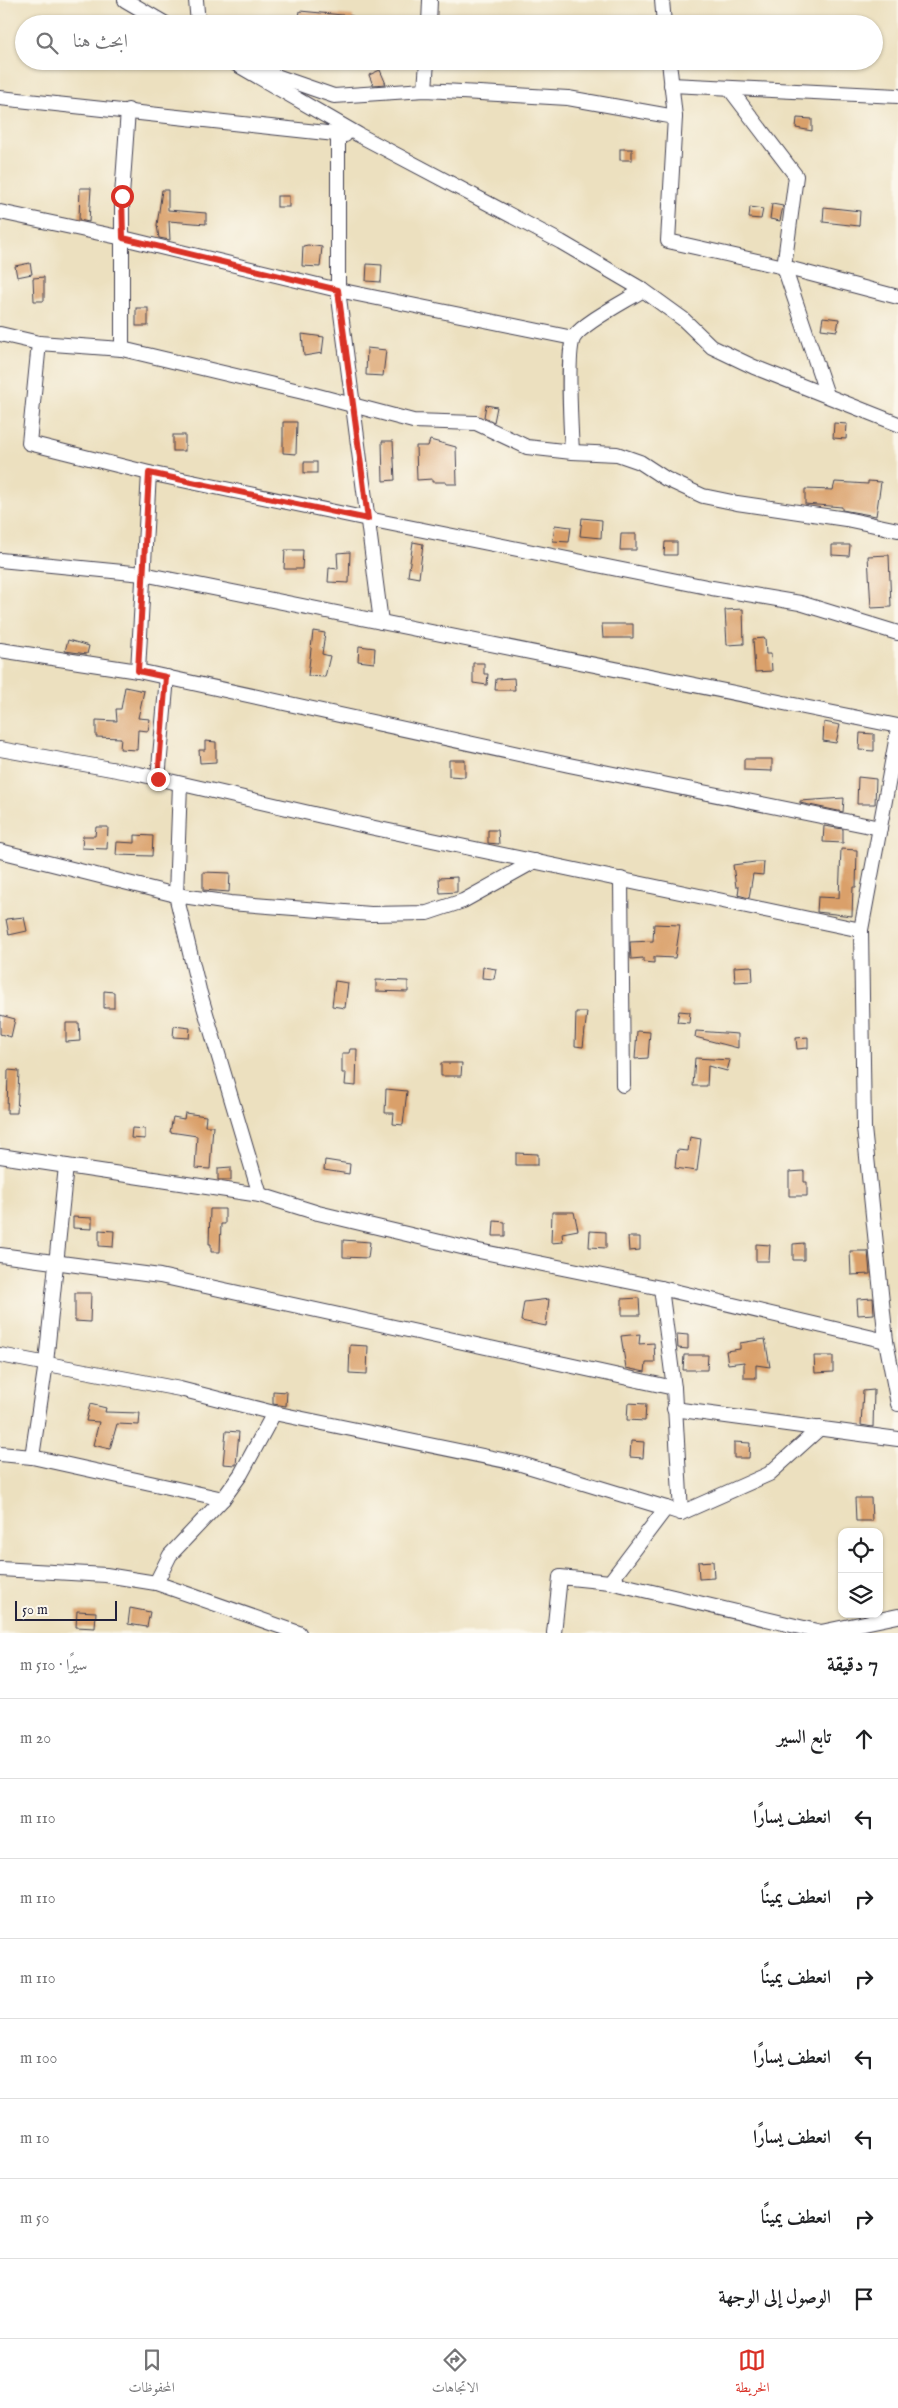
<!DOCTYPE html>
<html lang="ar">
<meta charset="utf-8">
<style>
:root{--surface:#fff;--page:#f2f2f2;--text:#202124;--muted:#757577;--line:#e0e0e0;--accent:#d93025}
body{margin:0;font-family:"IM FELL English",Amiri,serif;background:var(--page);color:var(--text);direction:rtl}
.controls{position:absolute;right:15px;bottom:15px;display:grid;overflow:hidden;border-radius:10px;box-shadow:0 1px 4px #0004}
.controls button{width:45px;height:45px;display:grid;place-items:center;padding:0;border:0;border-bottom:1px solid var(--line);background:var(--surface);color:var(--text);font:25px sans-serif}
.scale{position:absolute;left:15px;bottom:12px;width:102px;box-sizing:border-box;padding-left:5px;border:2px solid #22223b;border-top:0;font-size:14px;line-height:18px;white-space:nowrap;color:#22223b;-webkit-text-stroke:4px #fbf7ec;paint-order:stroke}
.stop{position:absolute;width:15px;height:15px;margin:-11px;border:4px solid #d93025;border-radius:50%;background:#fff}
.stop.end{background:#d93025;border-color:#fff;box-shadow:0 1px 5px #0008}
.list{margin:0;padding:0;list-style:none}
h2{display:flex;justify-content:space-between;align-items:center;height:65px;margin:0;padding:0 20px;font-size:21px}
h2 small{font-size:16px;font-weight:400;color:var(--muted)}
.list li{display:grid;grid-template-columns:32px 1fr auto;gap:15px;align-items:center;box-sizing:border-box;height:80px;padding:0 20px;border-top:1px solid var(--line)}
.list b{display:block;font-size:19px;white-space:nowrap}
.list em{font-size:16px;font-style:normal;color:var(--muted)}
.icon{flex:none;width:28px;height:28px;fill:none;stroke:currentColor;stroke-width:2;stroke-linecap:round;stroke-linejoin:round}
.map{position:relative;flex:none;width:898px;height:1633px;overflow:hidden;direction:ltr}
.search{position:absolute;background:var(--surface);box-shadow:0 1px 4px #0004;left:15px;right:15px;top:15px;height:55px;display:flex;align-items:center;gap:12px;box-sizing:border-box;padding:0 18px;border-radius:28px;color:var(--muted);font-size:19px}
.sheet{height:705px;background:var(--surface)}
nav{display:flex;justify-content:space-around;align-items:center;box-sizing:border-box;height:70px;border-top:1px solid var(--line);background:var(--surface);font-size:14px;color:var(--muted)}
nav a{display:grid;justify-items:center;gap:2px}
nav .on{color:var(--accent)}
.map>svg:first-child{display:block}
</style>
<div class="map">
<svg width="898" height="1633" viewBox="0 0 898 1633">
<rect width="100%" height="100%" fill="#fbf7ec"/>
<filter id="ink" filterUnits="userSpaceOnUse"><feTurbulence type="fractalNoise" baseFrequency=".02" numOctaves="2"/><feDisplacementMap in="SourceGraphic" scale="10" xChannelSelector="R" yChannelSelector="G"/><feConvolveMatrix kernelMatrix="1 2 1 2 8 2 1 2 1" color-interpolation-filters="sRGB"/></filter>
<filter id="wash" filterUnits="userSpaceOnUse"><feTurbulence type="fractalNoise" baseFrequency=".0096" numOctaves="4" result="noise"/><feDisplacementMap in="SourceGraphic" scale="20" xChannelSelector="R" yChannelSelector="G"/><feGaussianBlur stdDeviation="1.12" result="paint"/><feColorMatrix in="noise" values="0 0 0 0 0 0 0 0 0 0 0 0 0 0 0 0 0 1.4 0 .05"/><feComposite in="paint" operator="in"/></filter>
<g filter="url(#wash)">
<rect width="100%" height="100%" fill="#ece0bf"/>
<g id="blocks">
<g fill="#daa06a">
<path d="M300 11 353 16V24H298Z"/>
<path d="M380 70 386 84 373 85 369 75Z"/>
<path d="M797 118 812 119V131L796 128Z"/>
<rect x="620" y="149" width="12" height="11"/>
<path d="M80 188H91L89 222 79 220Z"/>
<path d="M162 190H168V210L206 213V224L169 221 170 240 159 238 157 225Z"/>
<rect x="277" y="196" width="12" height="11"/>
<path d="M772 204 783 206 780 221 770 219Z"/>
<path d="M750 207 763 209 761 219 749 218Z"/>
<path d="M824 207 860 211 859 226 823 222Z"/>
<path d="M308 245 322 247 320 267 302 266 303 246Z"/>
<path d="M30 263 32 274 17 277 15 266Z"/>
<path d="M367 264 382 265 381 282 366 281Z"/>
<path d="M44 277V301H34L33 278Z"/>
<rect x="136" y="308" width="12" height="18"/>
<path d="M823 317 839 319 837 331 821 329Z"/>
<path d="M302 334 324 337 322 353 304 356Z"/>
<path d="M367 348 386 350 383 376 366 375Z"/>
<path d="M486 405 497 407 494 422 484 417Z"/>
<path d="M283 422H297L296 454 283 453Z"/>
<path d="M834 423 847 424 846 439 833 438Z"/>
<rect x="173" y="435" width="12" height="16"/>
<path d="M430 440 456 447 457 484H446V482H432V479L417 480 416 446H428Z"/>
<path d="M382 441H393L395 480 383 481Z"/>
<rect x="304" y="462" width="13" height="11"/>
<path d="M868 481 881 482 876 516 842 510V507L805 504V489L833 490 835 482 868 484Z"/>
<path d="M582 518 602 520 601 538 580 536Z"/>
<path d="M555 525 571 527 569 542 553 541Z"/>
<path d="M621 534H636V550H620Z"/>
<path d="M413 542 423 544 419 578 408 576Z"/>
<path d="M665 542H677V555H664Z"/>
<path d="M832 545H850L849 556 832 555Z"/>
<path d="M285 550H303L302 569H284Z"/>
<path d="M350 552 349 583 328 582 329 568 338 569 337 553Z"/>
<path d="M889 555 891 607 871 608 868 556Z"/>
<path d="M743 609 744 644 727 645 725 610Z"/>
<path d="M602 624H633V638H603Z"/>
<path d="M313 631 325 633 322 654 330 656 325 677 308 676Z"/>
<path d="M765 638 766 654H771L772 671 755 672 753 639Z"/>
<path d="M68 640 89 646 87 654 65 651Z"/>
<path d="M359 646 375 648 374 663 358 661Z"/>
<path d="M473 663H484V674H488L487 685 473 683Z"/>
<path d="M514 678 515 690H495L496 679Z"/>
<path d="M125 687 144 691 138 718 150 719 148 731 138 730 137 750 120 749 121 738 96 737V720L117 721 116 709H121Z"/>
<path d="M824 722 840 725 836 743 823 741Z"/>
<path d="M860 733 874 734V751L859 750Z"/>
<path d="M205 741 216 742V762L200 763 199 750H205Z"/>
<path d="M744 759H772V771L744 770Z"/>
<path d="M449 760H465V777L449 776Z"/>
<path d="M858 777 876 779 875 804H857Z"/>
<path d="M844 798 843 812 800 803V801Z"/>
<path d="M824 826 843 829V843L823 842Z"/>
<path d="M96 827H108L107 849 82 848 83 836H95Z"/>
<path d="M488 830H498L499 844 488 843Z"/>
<path d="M135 835 153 836 152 856 116 855 117 842 135 843Z"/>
<path d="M841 849 857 850 856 887H853L852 916 817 912 818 897 839 898Z"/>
<path d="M755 862H764L763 875 753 874 749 898 738 895 739 887H736L733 865Z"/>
<path d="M203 872 230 873 229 892 203 890Z"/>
<path d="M457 877V892L440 893 439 878Z"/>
<path d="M24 917 27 931 9 935 6 919Z"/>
<path d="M654 924 680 925 675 958 654 957V963L643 962V958L631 959 630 942 653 941Z"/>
<path d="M752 966 753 981 735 982 734 967Z"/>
<path d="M483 967 496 969 494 979 482 978Z"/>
<path d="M376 980 408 981V992L376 991Z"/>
<path d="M335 981 348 983 345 1008 332 1006Z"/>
<path d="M104 991 114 992V1008H104Z"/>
<path d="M679 1011 690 1012 689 1023 677 1022Z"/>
<path d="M576 1012H587L583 1047 575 1046Z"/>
<path d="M0 1015 15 1019 11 1037 0 1034Z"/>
<path d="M66 1023H79L80 1041 66 1042Z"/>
<path d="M174 1026 190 1028 189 1038 173 1037Z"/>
<path d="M637 1031 650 1032 648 1058 635 1059Z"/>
<path d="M696 1031 738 1034V1048L695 1037Z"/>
<path d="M808 1037V1048L797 1049 796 1038Z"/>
<path d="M350 1049H357L356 1086 345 1085 346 1073H342V1053H349Z"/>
<path d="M695 1058 730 1060 727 1071 708 1066 707 1086H693Z"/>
<path d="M441 1063H462L461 1076H441Z"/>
<path d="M8 1070 19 1071 17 1113H7Z"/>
<path d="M386 1089 407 1091 403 1125 393 1124 394 1113H385Z"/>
<path d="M185 1113 206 1116 205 1126H213L210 1169 195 1168 197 1136 170 1132 173 1117 184 1119Z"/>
<path d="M132 1128 145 1129V1139L131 1138Z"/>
<path d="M690 1137 701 1139 697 1171 675 1168 677 1150 688 1151Z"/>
<path d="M516 1153 538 1154V1165H516Z"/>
<path d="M325 1160 350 1164 349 1174 324 1170Z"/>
<path d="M231 1167V1180H218V1168Z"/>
<path d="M804 1171V1182H807V1196H789V1172Z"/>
<path d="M210 1209H225V1224H221L220 1252H211V1244H209Z"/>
<path d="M552 1212H574L578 1230 562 1233 563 1242 551 1243Z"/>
<path d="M73 1217 92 1218V1229L73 1228Z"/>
<path d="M494 1221 505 1222V1236H493Z"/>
<path d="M99 1230 114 1231 113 1247 99 1246Z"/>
<path d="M590 1231 606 1232V1248L589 1247Z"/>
<path d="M628 1237H640V1250L629 1251Z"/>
<path d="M343 1240 370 1242 368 1258 343 1257Z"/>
<path d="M804 1243V1260H793V1244Z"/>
<path d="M756 1244 770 1245 769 1261H756Z"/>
<path d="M850 1251H868L870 1274 851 1275Z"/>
<path d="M75 1293H91L90 1322 75 1321Z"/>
<path d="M639 1298 640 1315H622V1299Z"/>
<path d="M873 1298 874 1314 858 1315 857 1299Z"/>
<path d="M549 1299 546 1326 521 1321 524 1302Z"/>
<path d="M640 1334 639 1344 654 1343 655 1363H646L645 1372 626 1368 621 1336Z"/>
<path d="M677 1334 688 1335V1349L678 1348Z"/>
<path d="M765 1339 770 1367 756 1365V1378H744V1362L728 1364 726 1351 740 1349V1343Z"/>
<path d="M350 1345 368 1346 367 1374 349 1373Z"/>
<path d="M684 1355H708L707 1370H683Z"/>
<path d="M814 1356H833V1372L815 1373Z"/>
<path d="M874 1390 873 1427 861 1425 863 1391Z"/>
<path d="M273 1391 287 1392 286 1406 273 1404Z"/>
<path d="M628 1403 646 1404 645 1421 627 1420Z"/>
<path d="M90 1404 106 1408 105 1412 140 1413 139 1425 117 1424 110 1449 93 1445 99 1422 86 1421Z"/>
<path d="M226 1431 239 1432 236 1465 223 1464Z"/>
<path d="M631 1441 644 1442 643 1458 630 1457Z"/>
<path d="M734 1442 750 1443 749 1458H734Z"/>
<path d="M855 1498H871L872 1521H856Z"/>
<path d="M713 1561 714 1578 699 1579 698 1562Z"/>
<path d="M130 1608 150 1612 147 1627 128 1624Z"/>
<path d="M77 1611 96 1612 95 1628 76 1627Z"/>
</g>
</g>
</g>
<g filter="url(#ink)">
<use href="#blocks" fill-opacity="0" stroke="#403e4f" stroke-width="1"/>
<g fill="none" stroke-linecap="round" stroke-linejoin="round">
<g stroke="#403e4f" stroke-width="16">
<g id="minor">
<path d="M125 0 166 24"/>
<path d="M196 0 198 24"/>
<path d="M662 0 664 24"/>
<path d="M429 24 430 0"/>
<path d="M231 61 359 135 561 242 643 290 683 319 712 347 754 367 898 424"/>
<path d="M669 61 675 117 668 241 784 267 827 395"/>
<path d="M259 70 334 96 425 90 568 98 675 117"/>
<path d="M671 85 898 96"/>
<path d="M729 88 796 176 784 267 898 297"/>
<path d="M425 90 427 61"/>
<path d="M0 98 345 135"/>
<path d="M338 135V290L381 622"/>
<path d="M0 212 123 238 338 290 573 338"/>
<path d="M0 334 39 343 122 349 303 392 413 421 476 423 527 447 572 452 617 454 640 462 666 479 703 496 737 503 846 519 898 530"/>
<path d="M39 343 29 443 149 473 368 519 712 588 800 603 898 633"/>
<path d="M122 349V196L128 110"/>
<path d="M572 452C571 432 566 350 574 337 584 322 626 301 643 290"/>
<path d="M0 560 143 574 898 726"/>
<path d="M0 650 138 671 569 765 880 828"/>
<path d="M138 671 149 473"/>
<path d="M898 730 861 930 864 1128 886 1341 898 1404"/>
<path d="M0 749 139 774 370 827 861 930"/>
<path d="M158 779 167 677"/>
<path d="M180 784 176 895 199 990 260 1195"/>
<path d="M0 851 176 895 230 903 371 914 427 913 463 901 535 861"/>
<path d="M621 879 623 1085"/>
<path d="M0 1156 260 1195 318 1213 474 1250 661 1288 886 1341"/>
<path d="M0 1255 160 1276 674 1388"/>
<path d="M661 1288 674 1388 681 1513"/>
<path d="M0 1355 180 1389 274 1413 521 1464 666 1508"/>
<path d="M674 1409 898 1439"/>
<path d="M0 1454 32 1457 223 1499"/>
<path d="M32 1457 46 1363 66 1166"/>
<path d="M0 1569 106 1575 156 1583 170 1555 223 1499 241 1474 274 1413"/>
<path d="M610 1582 821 1632 898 1616"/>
<path d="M156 1583 299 1633"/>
<path d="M554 1633 560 1577 610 1582 666 1508 681 1513 769 1474 820 1428"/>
</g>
</g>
<use href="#minor" stroke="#fff" stroke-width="14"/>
</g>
</g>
<g fill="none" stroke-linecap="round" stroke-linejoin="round" filter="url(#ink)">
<path stroke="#d93025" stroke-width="6" d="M122 196 123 238 338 290 368 519 149 473 138 671 166 677 158 779"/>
</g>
</svg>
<div class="controls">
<button><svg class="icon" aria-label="locate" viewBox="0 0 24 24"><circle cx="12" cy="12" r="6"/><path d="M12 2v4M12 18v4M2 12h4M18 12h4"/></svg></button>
<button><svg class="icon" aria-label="layers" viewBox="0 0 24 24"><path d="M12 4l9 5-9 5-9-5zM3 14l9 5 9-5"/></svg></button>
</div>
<div class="scale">50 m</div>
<div class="stop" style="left:122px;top:196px"></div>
<div class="stop end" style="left:158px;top:779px"></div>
<div class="search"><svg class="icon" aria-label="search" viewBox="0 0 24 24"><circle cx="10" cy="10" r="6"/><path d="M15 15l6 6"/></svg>ابحث هنا</div>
</div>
<section class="sheet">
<h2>7 دقيقة<small>سيرًا · 510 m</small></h2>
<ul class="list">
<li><svg class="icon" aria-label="ahead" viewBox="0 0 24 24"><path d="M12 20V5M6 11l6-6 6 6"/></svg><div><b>تابع السير</b></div><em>20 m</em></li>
<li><svg class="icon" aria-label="left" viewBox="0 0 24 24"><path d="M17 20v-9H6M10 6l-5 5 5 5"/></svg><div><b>انعطف يسارًا</b></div><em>110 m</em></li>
<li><svg class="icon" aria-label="right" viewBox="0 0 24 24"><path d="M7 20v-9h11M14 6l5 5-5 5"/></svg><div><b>انعطف يمينًا</b></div><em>110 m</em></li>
<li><svg class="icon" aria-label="right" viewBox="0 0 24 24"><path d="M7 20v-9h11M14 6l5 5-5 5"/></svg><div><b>انعطف يمينًا</b></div><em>110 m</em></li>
<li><svg class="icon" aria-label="left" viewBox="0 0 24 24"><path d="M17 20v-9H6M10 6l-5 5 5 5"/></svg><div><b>انعطف يسارًا</b></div><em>100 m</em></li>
<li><svg class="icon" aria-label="left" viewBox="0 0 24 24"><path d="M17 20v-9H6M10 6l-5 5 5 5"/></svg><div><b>انعطف يسارًا</b></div><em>10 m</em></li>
<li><svg class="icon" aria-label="right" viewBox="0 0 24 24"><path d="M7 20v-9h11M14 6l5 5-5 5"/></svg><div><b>انعطف يمينًا</b></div><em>50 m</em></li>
<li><svg class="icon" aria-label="arrive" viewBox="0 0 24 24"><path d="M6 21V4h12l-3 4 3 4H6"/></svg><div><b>الوصول إلى الوجهة</b></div></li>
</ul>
</section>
<nav>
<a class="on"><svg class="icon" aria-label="map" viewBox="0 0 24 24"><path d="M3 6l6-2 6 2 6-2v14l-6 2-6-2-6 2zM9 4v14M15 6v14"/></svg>الخريطة</a>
<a><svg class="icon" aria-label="directions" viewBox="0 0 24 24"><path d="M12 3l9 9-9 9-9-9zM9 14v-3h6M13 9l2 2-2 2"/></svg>الاتجاهات</a>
<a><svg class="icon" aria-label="saved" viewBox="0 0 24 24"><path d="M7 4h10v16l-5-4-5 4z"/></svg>المحفوظات</a>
</nav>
